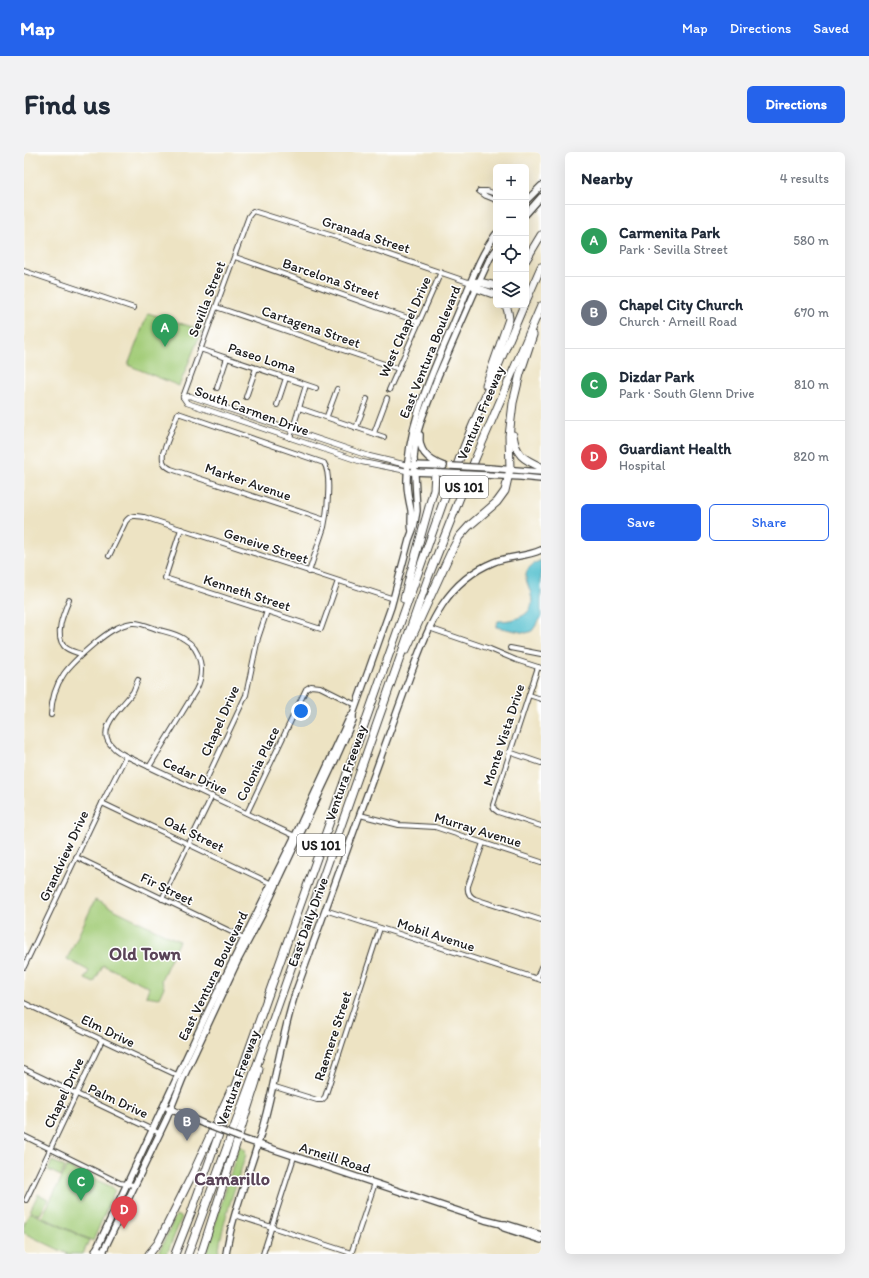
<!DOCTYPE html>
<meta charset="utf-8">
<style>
:root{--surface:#fff;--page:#f2f2f3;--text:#1f2937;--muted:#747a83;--line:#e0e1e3;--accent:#2563eb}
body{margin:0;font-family:Itim,sans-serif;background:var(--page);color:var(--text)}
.controls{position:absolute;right:12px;top:12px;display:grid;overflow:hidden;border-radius:6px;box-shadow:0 4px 16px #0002}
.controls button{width:36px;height:36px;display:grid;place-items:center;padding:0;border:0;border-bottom:1px solid var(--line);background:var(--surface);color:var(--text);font:20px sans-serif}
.you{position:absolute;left:277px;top:559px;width:14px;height:14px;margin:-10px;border:3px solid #fff;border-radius:50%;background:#1a73e8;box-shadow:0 0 0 6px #1a73e833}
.badge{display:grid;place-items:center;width:26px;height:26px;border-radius:50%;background:var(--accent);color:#fff;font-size:13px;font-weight:700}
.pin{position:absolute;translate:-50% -33px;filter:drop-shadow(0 1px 2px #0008)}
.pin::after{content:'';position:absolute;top:21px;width:14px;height:12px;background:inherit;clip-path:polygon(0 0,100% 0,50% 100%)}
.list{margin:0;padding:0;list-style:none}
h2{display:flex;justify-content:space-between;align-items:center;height:52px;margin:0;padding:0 16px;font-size:17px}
h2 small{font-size:13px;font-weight:400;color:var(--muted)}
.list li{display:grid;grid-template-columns:26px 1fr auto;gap:12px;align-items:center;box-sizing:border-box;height:72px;padding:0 16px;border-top:1px solid var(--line)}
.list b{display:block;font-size:15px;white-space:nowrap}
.list p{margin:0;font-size:13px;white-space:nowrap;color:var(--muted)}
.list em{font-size:13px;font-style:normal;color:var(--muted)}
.actions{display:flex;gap:8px;padding:12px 16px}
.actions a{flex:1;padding:9px 0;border:1px solid var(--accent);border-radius:6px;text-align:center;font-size:14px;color:var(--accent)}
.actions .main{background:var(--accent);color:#fff}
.icon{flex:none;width:22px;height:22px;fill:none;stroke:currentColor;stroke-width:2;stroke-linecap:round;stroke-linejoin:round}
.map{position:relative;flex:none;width:517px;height:1102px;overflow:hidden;border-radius:6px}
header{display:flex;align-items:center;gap:24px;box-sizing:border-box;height:56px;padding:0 20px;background:var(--accent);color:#fff}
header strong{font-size:19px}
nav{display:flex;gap:22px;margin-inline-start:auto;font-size:14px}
.intro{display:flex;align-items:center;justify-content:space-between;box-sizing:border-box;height:96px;padding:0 24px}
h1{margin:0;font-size:28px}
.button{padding:10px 18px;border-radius:6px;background:var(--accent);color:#fff;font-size:14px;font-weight:700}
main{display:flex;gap:24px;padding:0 24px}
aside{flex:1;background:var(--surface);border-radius:6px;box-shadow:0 4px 16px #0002}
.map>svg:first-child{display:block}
</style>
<header>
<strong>Map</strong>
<nav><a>Map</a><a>Directions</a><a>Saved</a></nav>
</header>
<div class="intro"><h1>Find us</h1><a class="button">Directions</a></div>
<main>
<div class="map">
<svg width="517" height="1102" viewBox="0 0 517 1102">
<rect width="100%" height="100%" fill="#fff"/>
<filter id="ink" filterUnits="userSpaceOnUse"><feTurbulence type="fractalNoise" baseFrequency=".025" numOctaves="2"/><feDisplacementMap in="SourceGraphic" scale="8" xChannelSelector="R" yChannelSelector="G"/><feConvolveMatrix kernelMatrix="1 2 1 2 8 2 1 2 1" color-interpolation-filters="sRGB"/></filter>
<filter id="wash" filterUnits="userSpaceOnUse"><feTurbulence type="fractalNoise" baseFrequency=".012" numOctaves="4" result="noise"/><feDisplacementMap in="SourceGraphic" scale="16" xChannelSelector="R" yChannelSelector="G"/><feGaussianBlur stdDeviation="0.9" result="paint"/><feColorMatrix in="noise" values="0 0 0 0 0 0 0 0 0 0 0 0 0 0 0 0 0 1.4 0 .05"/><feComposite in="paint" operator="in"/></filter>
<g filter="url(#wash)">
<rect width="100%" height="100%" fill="#ede3c3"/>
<g fill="#a3cc78" stroke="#60744a">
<path d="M124 161 178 178 155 234 104 213Z"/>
<path d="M71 748 155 789 137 828 140 835 135 846 122 844 125 835 79 813 70 831 61 827 65 819 43 807Z"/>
<path d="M215 994 221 997 222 1003C211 1036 199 1068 194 1102H182Z"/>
<path d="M28 1009 41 1015 37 1024 24 1018Z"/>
<path d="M43 1015 88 1035 91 1038 69 1089 18 1065Z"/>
<path d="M14 1042 24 1047 16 1063 6 1059Z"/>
<path d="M6 1060 65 1088 59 1102H44L0 1081V1072Z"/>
<path d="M152 1063 158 1065 143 1102H133L136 1098Z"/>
</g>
<path fill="#53bfce" stroke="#386e75" d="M517 408V466L508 479 502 481 472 475 474 469C489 469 513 464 507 443 506 436 501 429 502 422 503 415 511 411 517 408Z"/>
</g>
<g filter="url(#ink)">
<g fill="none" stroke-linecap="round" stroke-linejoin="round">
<g stroke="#3b3a35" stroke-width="6">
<g id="minor">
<path d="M455 39 462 44 472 48"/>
<path d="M456 39H463L472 42"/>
<path d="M211 105 395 170"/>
<path d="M0 119 110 156"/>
<path d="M192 155 375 217"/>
<path d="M176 197 292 236"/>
<path d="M193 236 203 206"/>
<path d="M365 238 417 120"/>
<path d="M159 245 225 64 229 59 319 87 447 131"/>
<path d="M222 245 232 216"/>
<path d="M253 253 262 226"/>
<path d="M275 256 360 285"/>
<path d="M303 264 313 237"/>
<path d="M332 276 343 247"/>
<path d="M350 281 363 246"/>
<path d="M266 286 282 233"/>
<path d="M157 377 141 426 297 477 314 429"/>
<path d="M85 404 102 369C107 362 113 364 120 365L370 447"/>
<path d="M285 420 300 375C303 361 308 323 300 311L154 261 139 301C138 309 139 313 147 317L301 368"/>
<path d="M45 448C40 460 30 482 40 494 44 499 52 500 57 502"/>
<path d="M405 476 466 497 492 508 517 516"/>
<path d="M486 496 517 502"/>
<path d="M514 515 469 653 470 657 474 660 517 674"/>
<path d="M114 528C112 532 111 536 109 540 99 554 69 578 89 595 92 599 97 601 102 604L273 685"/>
<path d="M505 543 517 547"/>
<path d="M27 563C28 528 46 512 71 491 82 482 94 473 108 471 117 470 126 475 135 478 143 480 153 482 160 487 178 497 181 521 172 538L125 615"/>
<path d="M485 600 517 611"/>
<path d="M177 639 222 543 234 486 243 459"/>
<path d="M78 651 248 732"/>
<path d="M223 661 282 537 287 534 296 535 332 553"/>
<path d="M336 663 375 673 411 675 517 710"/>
<path d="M459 691 444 734C443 740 445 744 451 747L517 768"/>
<path d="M52 705 214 783 222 788"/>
<path d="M138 747 188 644"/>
<path d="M301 758 517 828"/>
<path d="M0 815 78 651 102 604"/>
<path d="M513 826 517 815"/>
<path d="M0 851 155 924"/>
<path d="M0 917 135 981"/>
<path d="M248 934 293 948H298L301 945 356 776"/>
<path d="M0 984 96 1031 110 1033"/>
<path d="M2 1048 78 888"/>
<path d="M211 1063 327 1101"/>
<path d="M239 1102 270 1005"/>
<path d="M327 1102 351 1031"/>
</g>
</g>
<g stroke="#3b3a35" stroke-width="6">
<path id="tertiary" d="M383 319 338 310 163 251 159 245 166 244 345 304 383 313"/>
</g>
<g stroke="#3b3a35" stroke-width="8">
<g id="secondary">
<path d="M502 49 517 34"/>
<path d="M502 62 517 45"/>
<path d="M396 283C394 300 406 309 420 314"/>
<path d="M386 313 419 314"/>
<path d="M465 316 517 320"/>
<path d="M387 320 418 321"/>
<path d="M462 323 497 325 517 327"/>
<path d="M388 379C386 372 388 365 387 358 385 349 383 340 383 331 382 270 411 216 434 161 445 136 455 104 472 82"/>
<path d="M144 956 180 972"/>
<path d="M216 986 461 1068 477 1072H482L517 1083"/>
<path d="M477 1072 480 1076 517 1088"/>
<path d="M72 1098 185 857 271 684 325 567 329 562"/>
<path d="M78 1102 143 966 159 926 213 810 239 761 313 604 329 568V562L367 455 385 388 390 375 393 359 390 306 392 286 398 266 414 224 455 130 466 106 472 98"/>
<path d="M202 1102C209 1056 229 1014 240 970 252 926 258 882 272 839L386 524C404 478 418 431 470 410 485 404 502 405 517 398"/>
</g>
</g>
<g stroke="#3b3a35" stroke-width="9">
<g id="motorway">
<path d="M502 108 517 83"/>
<path d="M447 131 452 136 472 143"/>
<path d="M447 131 455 130 472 134"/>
<path d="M502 149 517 115"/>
<path d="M462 233 485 167 484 160 482 153"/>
<path d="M489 283C492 303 499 307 517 315"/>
<path d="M380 447 386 423 410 337 411 321"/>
<path d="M382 498 426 402 435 385 445 374 473 350 481 339 486 317 485 284 489 251 496 222 509 183"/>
<path d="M72 1098 80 1102"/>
<path d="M125 1102 134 1091 170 1019 207 938"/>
<path d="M151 1102 167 1061 426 331 448 275 500 153"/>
<path d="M164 1102 239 896 404 426 452 305 517 154"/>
<path d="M177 1102 232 930 235 917"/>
</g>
</g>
<use href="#minor" stroke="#fff" stroke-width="4"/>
<use href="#tertiary" stroke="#fff" stroke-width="4.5"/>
<use href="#secondary" stroke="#fff" stroke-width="5.5"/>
<use href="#motorway" stroke="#fff" stroke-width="7"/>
<g stroke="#3b3a35" stroke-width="8" stroke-linecap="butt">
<g id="secondary-bridge">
<path d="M427 314 465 316"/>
<path d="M418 321 462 323"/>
<path d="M180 972 216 986"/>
</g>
</g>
<use href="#secondary-bridge" stroke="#fff" stroke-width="5.5"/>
</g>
</g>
<g text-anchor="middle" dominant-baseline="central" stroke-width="3" stroke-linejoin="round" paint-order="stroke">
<g fill="#fff" stroke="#606060" stroke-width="1">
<rect x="416" y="324" width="48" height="22" rx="3"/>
<rect x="273" y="682" width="48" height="22" rx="3"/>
</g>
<g font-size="13" font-weight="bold" fill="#1c1c1c">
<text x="440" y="335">US 101</text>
<text x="297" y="693">US 101</text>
</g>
<g font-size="14" fill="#1c1c1c" stroke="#fff">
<text transform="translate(342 83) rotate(18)">Granada Street</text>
<text transform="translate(307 127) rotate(19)">Barcelona Street</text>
<text transform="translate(183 147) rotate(-69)">Sevilla Street</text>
<text transform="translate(287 175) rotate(19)">Cartagena Street</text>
<text transform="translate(381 175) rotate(-66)">West Chapel Drive</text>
<text transform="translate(406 200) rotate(-68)">East Ventura Boulevard</text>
<text transform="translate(238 206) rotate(18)">Paseo Loma</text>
<text transform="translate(228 259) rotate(20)">South Carmen Drive</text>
<text transform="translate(457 261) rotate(-67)">Ventura Freeway</text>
<text transform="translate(224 330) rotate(19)">Marker Avenue</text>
<text transform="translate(242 394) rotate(18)">Geneive Street</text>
<text transform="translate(223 441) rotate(18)">Kenneth Street</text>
<text transform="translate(196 569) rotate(-66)">Chapel Drive</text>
<text transform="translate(480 583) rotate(-72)">Monte Vista Drive</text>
<text transform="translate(234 612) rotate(-64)">Colonia Place</text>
<text transform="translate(322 621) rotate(-71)">Ventura Freeway</text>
<text transform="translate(171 624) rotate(25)">Cedar Drive</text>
<text transform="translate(454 678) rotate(17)">Murray Avenue</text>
<text transform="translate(170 682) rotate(26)">Oak Street</text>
<text transform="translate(40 704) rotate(-65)">Grandview Drive</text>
<text transform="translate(143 737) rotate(26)">Fir Street</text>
<text transform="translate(284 770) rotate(-70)">East Daily Drive</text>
<text transform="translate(412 783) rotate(18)">Mobil Avenue</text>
<text transform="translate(189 824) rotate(-64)">East Ventura Boulevard</text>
<text transform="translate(84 879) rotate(26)">Elm Drive</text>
<text transform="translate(309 884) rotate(-72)">Raemere Street</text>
<text transform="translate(214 926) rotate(-70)">Ventura Freeway</text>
<text transform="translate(40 941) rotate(-65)">Chapel Drive</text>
<text transform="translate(94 949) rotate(25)">Palm Drive</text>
<text transform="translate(311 1006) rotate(18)">Arneill Road</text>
</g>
<g font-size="18" font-weight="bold" fill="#5a4458" stroke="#fff">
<text x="121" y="802">Old Town</text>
<text x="208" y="1027">Camarillo</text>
</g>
</g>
</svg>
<div class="controls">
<button>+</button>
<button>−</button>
<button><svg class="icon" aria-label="locate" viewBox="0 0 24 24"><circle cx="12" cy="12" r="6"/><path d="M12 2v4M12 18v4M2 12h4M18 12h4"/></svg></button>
<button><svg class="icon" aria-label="layers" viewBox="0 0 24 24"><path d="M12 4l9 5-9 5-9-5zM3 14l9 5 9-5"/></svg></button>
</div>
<div class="you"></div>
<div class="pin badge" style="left:141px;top:195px;background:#2e9e5b">A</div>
<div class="pin badge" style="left:163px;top:989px;background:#6b7280">B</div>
<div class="pin badge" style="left:57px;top:1049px;background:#2e9e5b">C</div>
<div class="pin badge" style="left:100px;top:1077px;background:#e0444e">D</div>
</div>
<aside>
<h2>Nearby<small>4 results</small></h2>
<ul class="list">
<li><span class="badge" style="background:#2e9e5b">A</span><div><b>Carmenita Park</b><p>Park · Sevilla Street</p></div><em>580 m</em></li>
<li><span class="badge" style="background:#6b7280">B</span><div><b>Chapel City Church</b><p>Church · Arneill Road</p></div><em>670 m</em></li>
<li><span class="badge" style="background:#2e9e5b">C</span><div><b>Dizdar Park</b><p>Park · South Glenn Drive</p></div><em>810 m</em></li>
<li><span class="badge" style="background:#e0444e">D</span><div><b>Guardiant Health</b><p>Hospital</p></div><em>820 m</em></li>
</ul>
<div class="actions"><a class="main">Save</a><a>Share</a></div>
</aside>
</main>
